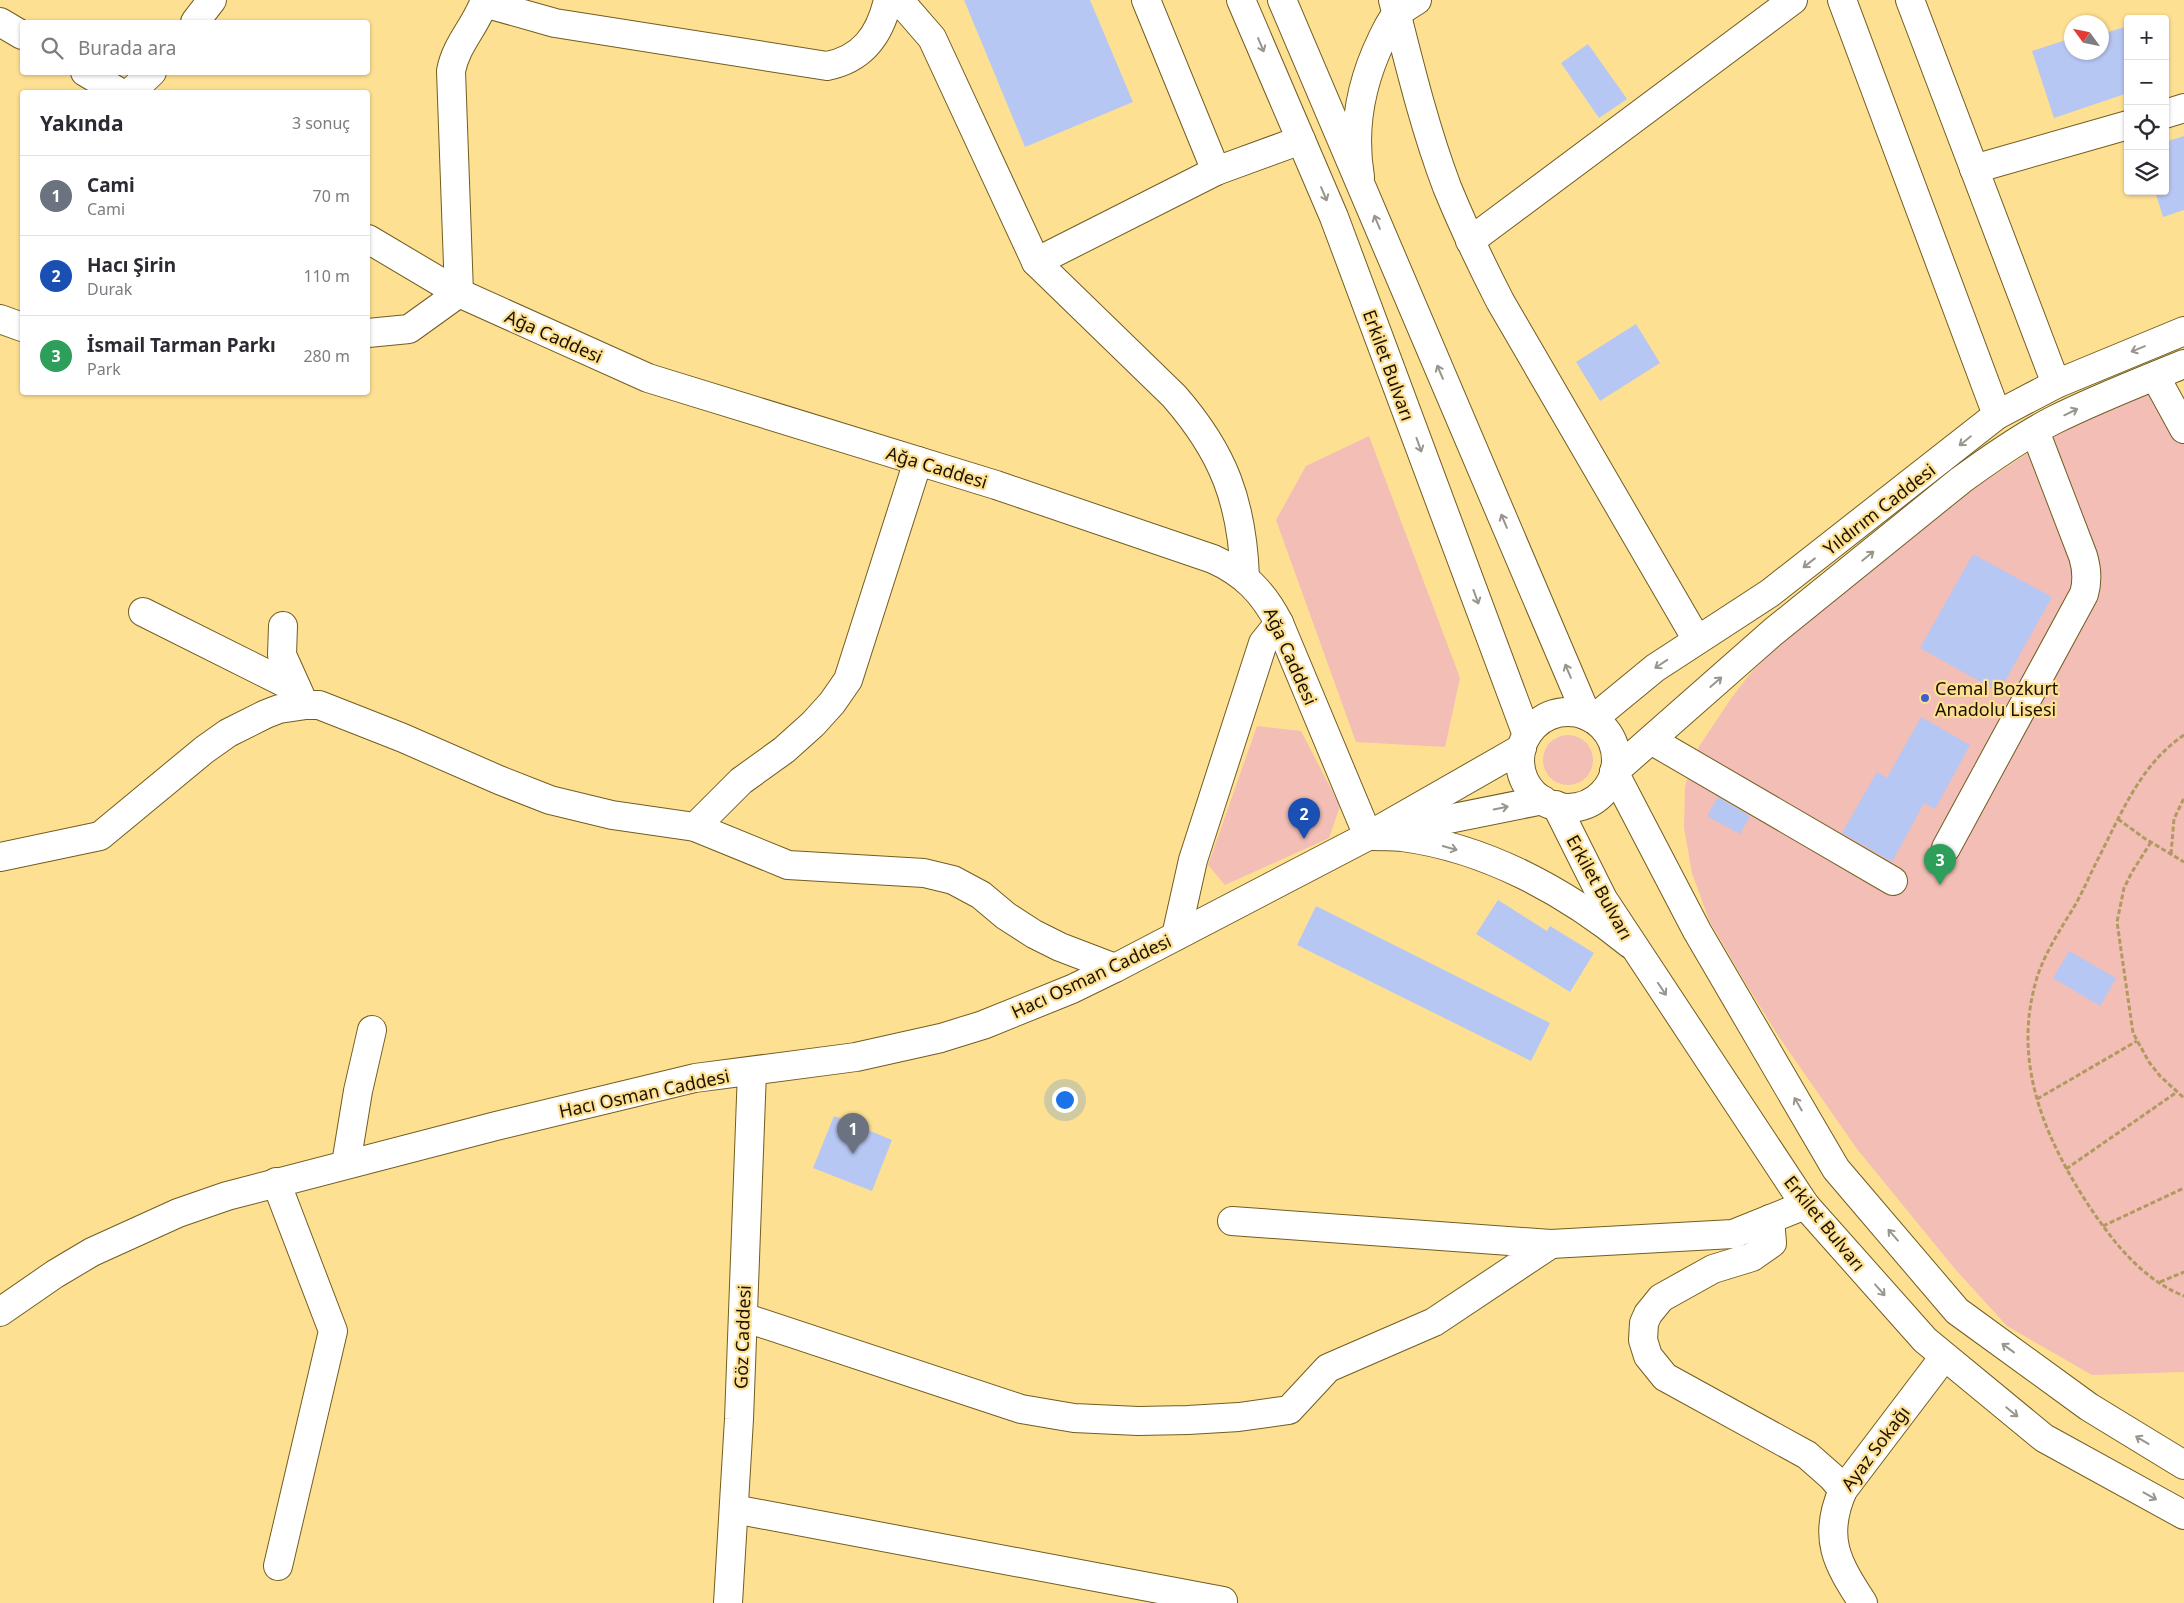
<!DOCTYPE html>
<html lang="tr">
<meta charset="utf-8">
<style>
:root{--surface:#fff;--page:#f2f2f3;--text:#2b2b33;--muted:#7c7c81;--line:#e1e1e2;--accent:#2563eb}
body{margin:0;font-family:"Noto Sans",sans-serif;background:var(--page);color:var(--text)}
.controls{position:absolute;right:15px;top:15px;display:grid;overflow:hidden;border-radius:5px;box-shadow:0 1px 4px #0004}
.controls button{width:45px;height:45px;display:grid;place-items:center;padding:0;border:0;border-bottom:1px solid var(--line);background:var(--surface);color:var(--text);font:25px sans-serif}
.compass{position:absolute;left:2064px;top:15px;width:45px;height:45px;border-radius:50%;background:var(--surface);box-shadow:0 1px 4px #0004;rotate:303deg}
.you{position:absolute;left:1064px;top:1099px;width:18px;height:18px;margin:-12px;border:4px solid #fff;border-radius:50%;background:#1a73e8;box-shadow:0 0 0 8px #1a73e833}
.badge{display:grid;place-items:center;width:32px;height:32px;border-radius:50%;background:var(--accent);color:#fff;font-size:16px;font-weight:700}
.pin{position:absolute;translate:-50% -41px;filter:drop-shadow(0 1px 2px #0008)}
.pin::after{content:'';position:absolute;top:26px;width:18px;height:15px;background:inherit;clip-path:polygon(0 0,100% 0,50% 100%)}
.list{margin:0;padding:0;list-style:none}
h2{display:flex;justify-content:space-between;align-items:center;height:65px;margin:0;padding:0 20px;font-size:21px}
h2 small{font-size:16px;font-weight:400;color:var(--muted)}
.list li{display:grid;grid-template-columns:32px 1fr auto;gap:15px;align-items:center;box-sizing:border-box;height:80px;padding:0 20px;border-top:1px solid var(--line)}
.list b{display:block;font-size:19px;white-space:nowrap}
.list p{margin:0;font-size:16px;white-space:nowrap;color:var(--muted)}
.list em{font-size:16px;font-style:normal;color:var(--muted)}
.icon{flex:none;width:28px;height:28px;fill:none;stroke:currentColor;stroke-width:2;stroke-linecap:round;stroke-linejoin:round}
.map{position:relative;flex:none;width:2184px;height:1603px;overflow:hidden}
.search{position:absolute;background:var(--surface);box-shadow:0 1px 4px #0004;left:20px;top:20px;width:350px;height:55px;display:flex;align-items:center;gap:12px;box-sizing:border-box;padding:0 18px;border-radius:5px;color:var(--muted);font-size:19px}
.panel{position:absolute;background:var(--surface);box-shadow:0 1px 4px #0004;left:20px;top:90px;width:350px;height:305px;border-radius:5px}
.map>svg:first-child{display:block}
</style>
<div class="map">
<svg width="2184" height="1603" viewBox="0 0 2184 1603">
<rect width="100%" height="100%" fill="#fee092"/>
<g fill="#f2beb5">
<path d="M2146 386 2184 444V1372L2092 1375 2007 1326 1955 1269 1857 1149 1779 1037 1743 979 1709 920 1692 873 1684 828 1685 787 1691 765 1700 745 1730 700 1749 675 1791 632 1948 505 2050 439Z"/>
<path d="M1369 436 1460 678 1445 747 1356 742 1276 520 1306 466Z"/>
<path d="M1257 726 1301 731 1340 806 1329 838 1225 885 1208 865Z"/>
<circle cx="1568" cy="760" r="25"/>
</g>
<g fill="#b7c7f3">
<path d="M964 0H1090L1133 102 1025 147Z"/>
<path d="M2128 26V93L2054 118 2032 51 2072 38V52H2102V34Z"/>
<path d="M1588 44 1627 99 1599 118 1561 63Z"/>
<path d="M2184 136V210L2163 217 2155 191H2165V142Z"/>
<path d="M1636 324 1660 363 1600 401 1576 362Z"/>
<path d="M1973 554 2052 597 1999 692 1920 648Z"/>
<path d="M1921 717 1970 745 1935 809 1924 803 1892 862 1842 833 1877 772 1887 778Z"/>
<path d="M1718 797 1750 816 1740 834 1707 816Z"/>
<path d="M1498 900 1547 931 1550 926 1594 953 1570 992 1476 934Z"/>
<path d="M1316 906 1550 1023 1531 1061 1297 945Z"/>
<path d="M2069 951 2116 978 2100 1006 2053 978Z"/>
<path d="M834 1116 892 1140 872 1191 813 1168Z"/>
</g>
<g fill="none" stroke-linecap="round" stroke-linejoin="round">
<g stroke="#725d21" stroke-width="30">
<g id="minor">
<path d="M899 0 932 38 1036 262 1216 171 1301 140"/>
<path d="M1146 0 1216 171"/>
<path d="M1393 0C1409 63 1424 126 1447 187 1463 226 1481 264 1500 301L1697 640"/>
<path d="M1842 0 1997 415"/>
<path d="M1910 0 2056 384"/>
<path d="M484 3 555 23 827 66C863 59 880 35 888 0"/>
<path d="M0 22 22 35"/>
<path d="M195 22 212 0"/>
<path d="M85 72 119 92"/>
<path d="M131 92 152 72"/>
<path d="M2165 114 2184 108"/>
<path d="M1974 169 2128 125"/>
<path d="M1360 177C1352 129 1361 82 1382 39 1386 31 1391 19 1398 13 1404 8 1411 4 1417 0"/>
<path d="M368 239 459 293 648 378 996 485 1213 559C1244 573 1263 592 1279 623L1368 836"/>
<path d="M1470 241 1793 0"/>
<path d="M1036 262 1174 396C1224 453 1242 502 1245 577"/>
<path d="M0 319 22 327"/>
<path d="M368 333 409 329 459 293 451 71C456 44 476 26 485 0"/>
<path d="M2155 376 2184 429"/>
<path d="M143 612 297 689"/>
<path d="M283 626 282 655 300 695"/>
<path d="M1593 719 1655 668 1770 593 1997 415 2056 384 2184 331"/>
<path d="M1651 740 1893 881"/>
<path d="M1614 772 1773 632 1961 480C1991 458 2021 437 2054 420 2096 399 2140 382 2184 364"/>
<path d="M695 827 741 781 784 750 813 724 832 703 848 680 918 461"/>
<path d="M1394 830 1543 800"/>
<path d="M1368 836C1379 836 1391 836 1402 837 1486 848 1565 891 1630 944"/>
<path d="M1946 848 2084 594C2088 580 2087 569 2083 556L2035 431"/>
<path d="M0 857 100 836 204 750 228 733 266 714 279 709 306 705H319L403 738 499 780 550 800 612 815 695 827 788 865 924 873 953 880 981 895 1006 916 1034 934 1060 947 1115 968"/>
<path d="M1176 936 1193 860 1263 643 1279 623"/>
<path d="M346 1164 358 1091 372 1030"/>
<path d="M276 1182 333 1331 278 1566"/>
<path d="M1770 1219 1772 1243 1752 1257 1713 1269 1661 1298 1648 1314 1644 1323 1643 1340 1648 1356 1665 1377 1807 1455 1832 1477 1843 1490"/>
<path d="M1551 1244 1733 1234 1805 1205"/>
<path d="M0 1312 55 1274 92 1252 178 1213 227 1196 496 1126 695 1078 856 1057 941 1038 983 1025 1072 989 1115 968 1368 836 1522 748"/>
<path d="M743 1317 1021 1409 1074 1418 1138 1421 1188 1420 1239 1417 1289 1410 1328 1368 1434 1322 1551 1244 1232 1221"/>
<path d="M734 1509 1223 1601"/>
<path d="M728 1603 739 1419 752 1071"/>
<path d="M1863 1603C1837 1563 1822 1538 1843 1490L1944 1357"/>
</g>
</g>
<g stroke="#725d21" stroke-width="30">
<g id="major">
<path d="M1241 0 1334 217 1527 735"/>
<path d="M1282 0 1587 716"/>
<circle cx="1568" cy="760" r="48"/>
<path d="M1614 772 1697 931 1836 1169 1957 1311 2089 1407 2184 1465"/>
<path d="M1556 805 1603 899 1805 1205 1925 1340 2044 1438 2184 1515"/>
</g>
</g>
<g stroke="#b19a60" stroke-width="3" stroke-dasharray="5 2.5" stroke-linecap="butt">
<path d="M2184 735C2141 764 2122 812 2099 857 2089 876 2081 897 2069 915 2054 940 2039 963 2033 993 2015 1071 2048 1143 2089 1206 2114 1243 2142 1279 2184 1296"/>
<path d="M2118 819 2144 838 2184 862"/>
<path d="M2151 842 2132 872 2124 888 2117 922 2133 1033 2149 1062 2160 1076 2184 1098"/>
<path d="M2171 854 2174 819 2184 798"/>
<path d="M2037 1099 2137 1041"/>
<path d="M2066 1169 2177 1092"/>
<path d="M2103 1226 2184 1188"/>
<path d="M2160 1282 2184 1272"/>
</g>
<use href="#minor" stroke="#fff" stroke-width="28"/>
<use href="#major" stroke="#fff" stroke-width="28"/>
</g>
<defs><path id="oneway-shaft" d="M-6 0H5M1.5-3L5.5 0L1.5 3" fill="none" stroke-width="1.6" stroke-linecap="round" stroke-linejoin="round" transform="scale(1.25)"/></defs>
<g stroke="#98958c">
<use href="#oneway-shaft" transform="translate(1261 45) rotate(67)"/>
<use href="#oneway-shaft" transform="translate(1324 194) rotate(67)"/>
<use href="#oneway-shaft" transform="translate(1377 222) rotate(-113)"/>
<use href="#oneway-shaft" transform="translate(2138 349) rotate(158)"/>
<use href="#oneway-shaft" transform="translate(1440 372) rotate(-113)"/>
<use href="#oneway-shaft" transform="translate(2071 412) rotate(-26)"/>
<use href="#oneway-shaft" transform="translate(1965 441) rotate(141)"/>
<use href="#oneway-shaft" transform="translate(1419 445) rotate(70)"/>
<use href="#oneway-shaft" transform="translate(1504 521) rotate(-113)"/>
<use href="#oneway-shaft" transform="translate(1868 556) rotate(-39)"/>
<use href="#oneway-shaft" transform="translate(1809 563) rotate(142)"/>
<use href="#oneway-shaft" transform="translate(1476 597) rotate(70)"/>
<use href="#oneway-shaft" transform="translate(1661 664) rotate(146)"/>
<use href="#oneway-shaft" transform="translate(1568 671) rotate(-113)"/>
<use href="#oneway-shaft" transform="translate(1716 682) rotate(-41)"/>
<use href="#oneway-shaft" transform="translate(1501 808) rotate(-12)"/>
<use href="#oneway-shaft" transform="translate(1450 848) rotate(16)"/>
<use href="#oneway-shaft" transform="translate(1662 989) rotate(56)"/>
<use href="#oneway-shaft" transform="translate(1798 1104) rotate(-120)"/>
<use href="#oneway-shaft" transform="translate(1893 1235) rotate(-131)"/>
<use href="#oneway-shaft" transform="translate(1880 1290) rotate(49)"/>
<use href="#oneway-shaft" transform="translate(2008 1348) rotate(-144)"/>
<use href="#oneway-shaft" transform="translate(2012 1412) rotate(39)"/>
<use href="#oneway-shaft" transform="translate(2142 1440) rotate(-149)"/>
<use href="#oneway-shaft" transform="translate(2150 1496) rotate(29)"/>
</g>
<circle fill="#425dd0" stroke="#fee092" stroke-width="2" cx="1925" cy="698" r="5"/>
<g text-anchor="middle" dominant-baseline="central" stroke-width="4.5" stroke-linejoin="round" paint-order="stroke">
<g font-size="18" fill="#1b1300" stroke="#fee092">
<text transform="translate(554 336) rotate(24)">Ağa Caddesi</text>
<text transform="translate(1389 365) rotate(70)">Erkilet Bulvarı</text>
<text transform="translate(937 467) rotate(17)">Ağa Caddesi</text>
<text transform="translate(1879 509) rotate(-38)">Yıldırım Caddesi</text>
<text transform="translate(1291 656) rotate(66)">Ağa Caddesi</text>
<text transform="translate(1600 887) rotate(61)">Erkilet Bulvarı</text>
<text transform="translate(1091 976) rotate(-25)">Hacı Osman Caddesi</text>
<text transform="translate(644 1093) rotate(-12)">Hacı Osman Caddesi</text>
<text transform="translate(1825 1223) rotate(51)">Erkilet Bulvarı</text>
<text transform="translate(742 1337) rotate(-88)">Göz Caddesi</text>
<text transform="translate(1875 1448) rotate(-53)">Ayaz Sokağı</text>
</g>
<g font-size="18" fill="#1b1300" stroke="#fee092" text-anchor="start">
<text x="1935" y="688">Cemal Bozkurt<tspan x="1935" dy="21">Anadolu Lisesi</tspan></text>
</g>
</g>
</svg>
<div class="controls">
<button>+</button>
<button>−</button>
<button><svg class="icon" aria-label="locate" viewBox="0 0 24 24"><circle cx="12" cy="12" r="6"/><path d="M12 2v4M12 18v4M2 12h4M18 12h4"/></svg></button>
<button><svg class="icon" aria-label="layers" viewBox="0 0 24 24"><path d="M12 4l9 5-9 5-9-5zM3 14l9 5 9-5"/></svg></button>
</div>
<svg class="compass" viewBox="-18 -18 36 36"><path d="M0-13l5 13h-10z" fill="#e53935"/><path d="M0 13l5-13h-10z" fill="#7c7c81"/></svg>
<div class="you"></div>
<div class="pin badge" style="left:853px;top:1154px;background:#6b7280">1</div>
<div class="pin badge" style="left:1304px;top:839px;background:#1a4fb4">2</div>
<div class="pin badge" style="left:1940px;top:885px;background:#2e9e5b">3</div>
<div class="search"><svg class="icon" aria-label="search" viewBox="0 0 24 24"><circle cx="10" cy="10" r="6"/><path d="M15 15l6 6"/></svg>Burada ara</div>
<section class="panel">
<h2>Yakında<small>3 sonuç</small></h2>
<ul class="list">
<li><span class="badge" style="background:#6b7280">1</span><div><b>Cami</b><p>Cami</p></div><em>70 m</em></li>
<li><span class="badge" style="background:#1a4fb4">2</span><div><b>Hacı Şirin</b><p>Durak</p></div><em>110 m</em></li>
<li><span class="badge" style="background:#2e9e5b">3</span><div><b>İsmail Tarman Parkı</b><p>Park</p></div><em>280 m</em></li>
</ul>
</section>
</div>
